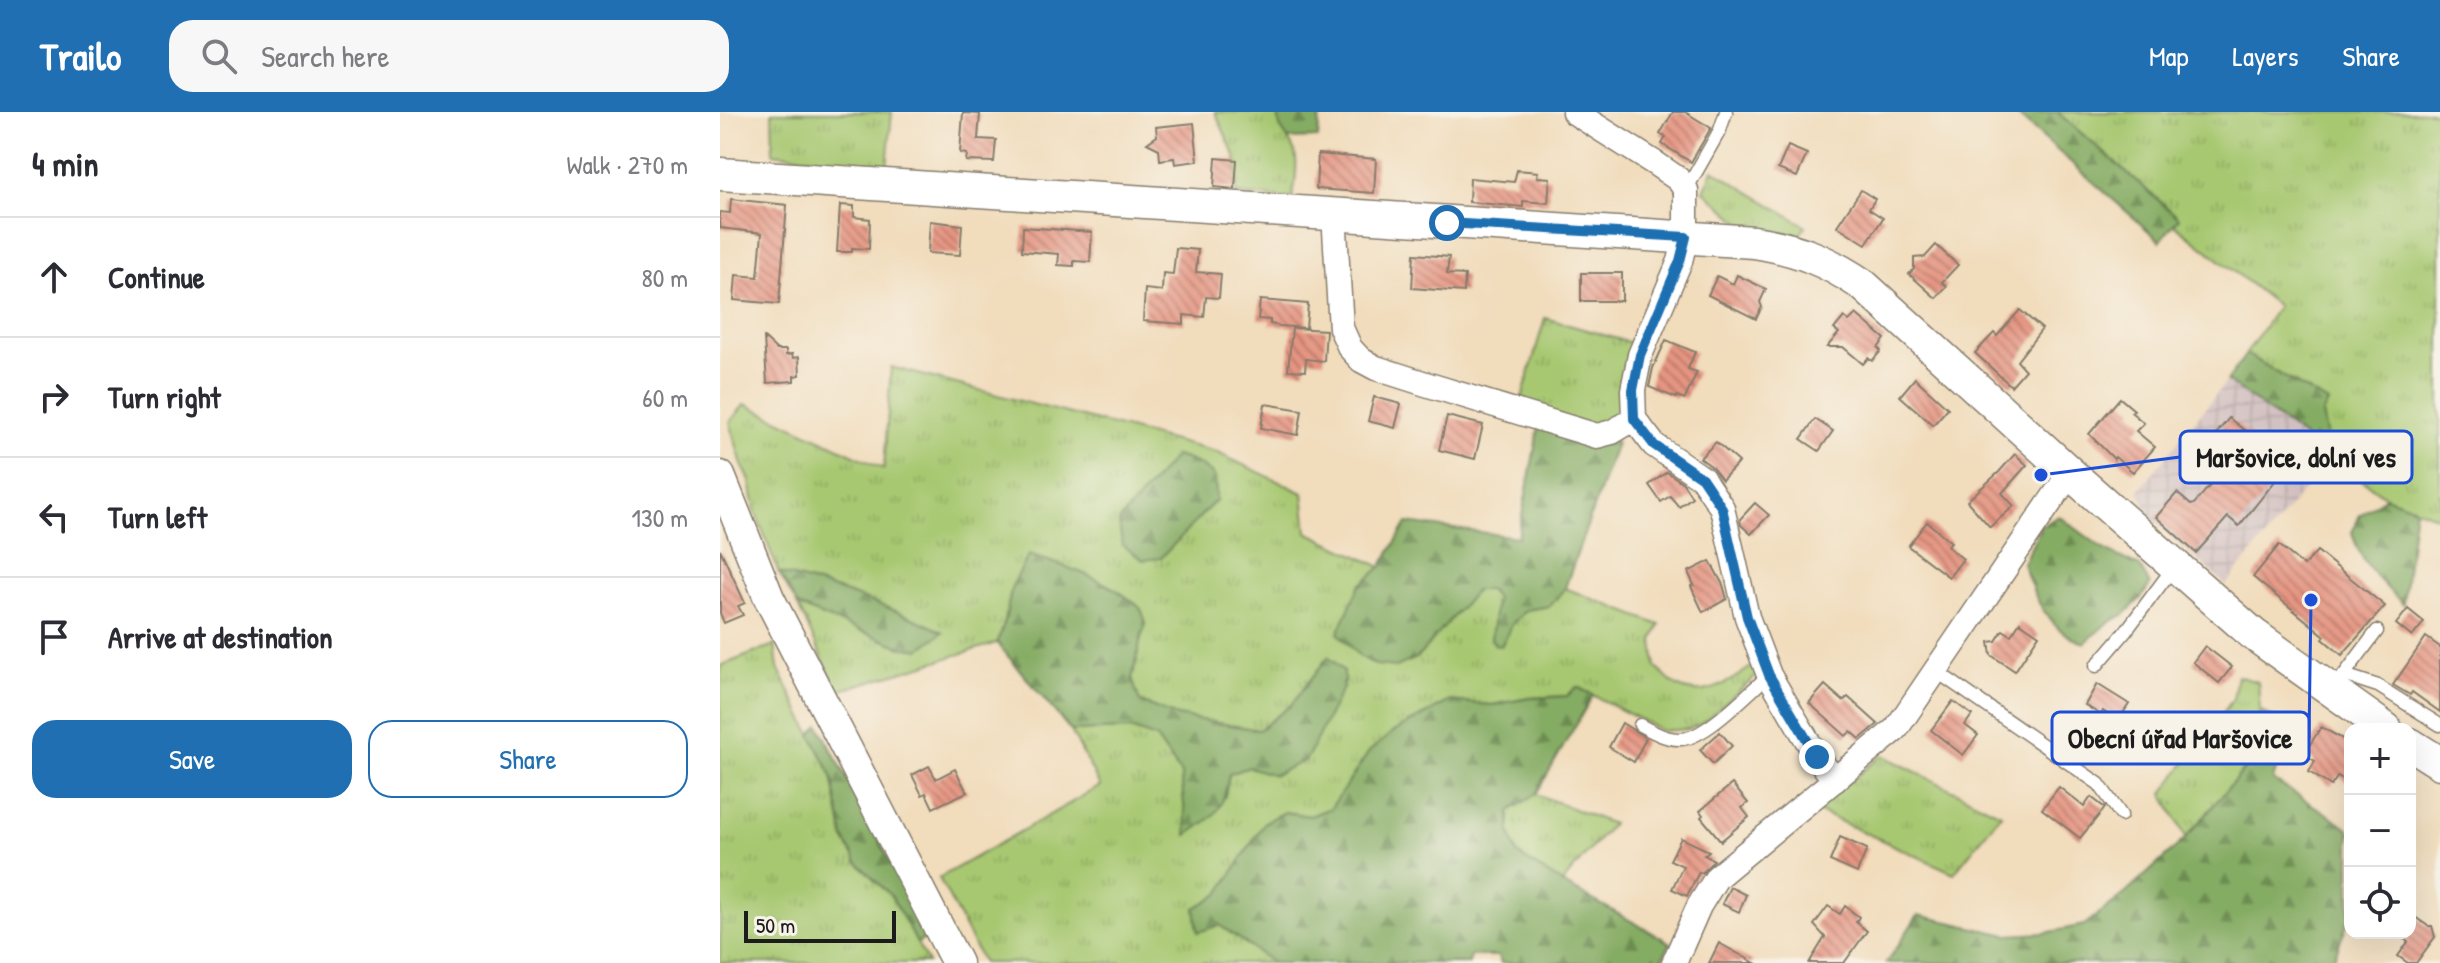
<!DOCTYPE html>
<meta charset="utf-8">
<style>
:root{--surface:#fff;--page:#f7f7f7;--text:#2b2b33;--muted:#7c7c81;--line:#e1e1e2;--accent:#1f6fb2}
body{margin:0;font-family:"Patrick Hand",sans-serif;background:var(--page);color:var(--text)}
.controls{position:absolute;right:24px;bottom:24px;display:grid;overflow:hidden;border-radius:16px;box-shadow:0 8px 32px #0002}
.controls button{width:72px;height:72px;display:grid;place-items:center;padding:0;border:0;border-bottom:2px solid var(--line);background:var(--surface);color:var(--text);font:40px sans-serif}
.scale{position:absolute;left:24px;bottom:20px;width:152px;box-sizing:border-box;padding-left:8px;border:4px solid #1c1c1c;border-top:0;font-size:22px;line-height:28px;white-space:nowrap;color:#1c1c1c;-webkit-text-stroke:6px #f7f3e8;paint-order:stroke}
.stop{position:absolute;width:24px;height:24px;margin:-18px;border:6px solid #1f6fb2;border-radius:50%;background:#fff}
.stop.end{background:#1f6fb2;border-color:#fff;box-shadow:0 2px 8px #0008}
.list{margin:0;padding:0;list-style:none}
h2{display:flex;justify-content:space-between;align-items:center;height:104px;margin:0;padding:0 32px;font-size:34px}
h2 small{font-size:26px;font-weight:400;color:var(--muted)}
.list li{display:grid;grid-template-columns:52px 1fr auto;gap:24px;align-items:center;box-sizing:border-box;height:120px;padding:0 32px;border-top:2px solid var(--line)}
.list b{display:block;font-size:30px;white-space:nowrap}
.list em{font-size:26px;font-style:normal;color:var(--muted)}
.actions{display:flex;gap:16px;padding:24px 32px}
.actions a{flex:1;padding:18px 0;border:2px solid var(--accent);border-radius:24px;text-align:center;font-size:28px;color:var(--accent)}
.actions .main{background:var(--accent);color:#fff}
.icon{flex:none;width:44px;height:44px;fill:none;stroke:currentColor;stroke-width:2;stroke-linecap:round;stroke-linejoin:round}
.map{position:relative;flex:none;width:1720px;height:851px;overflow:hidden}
header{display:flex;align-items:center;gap:48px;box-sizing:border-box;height:112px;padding:0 40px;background:var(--accent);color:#fff}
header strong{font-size:38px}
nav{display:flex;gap:44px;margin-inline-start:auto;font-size:28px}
.search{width:560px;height:72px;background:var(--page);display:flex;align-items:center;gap:20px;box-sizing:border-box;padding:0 28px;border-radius:24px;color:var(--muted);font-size:30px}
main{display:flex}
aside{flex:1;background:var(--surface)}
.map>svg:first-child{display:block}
</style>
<header>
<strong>Trailo</strong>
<div class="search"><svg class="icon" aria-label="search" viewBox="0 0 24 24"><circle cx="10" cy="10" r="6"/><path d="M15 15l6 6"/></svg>Search here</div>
<nav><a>Map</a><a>Layers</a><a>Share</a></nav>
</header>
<main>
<aside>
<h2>4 min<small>Walk · 270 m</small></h2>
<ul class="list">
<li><svg class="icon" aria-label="ahead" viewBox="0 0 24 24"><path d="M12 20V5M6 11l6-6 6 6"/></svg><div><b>Continue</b></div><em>80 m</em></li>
<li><svg class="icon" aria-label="right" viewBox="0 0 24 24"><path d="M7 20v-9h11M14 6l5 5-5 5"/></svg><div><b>Turn right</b></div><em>60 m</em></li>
<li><svg class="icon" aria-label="left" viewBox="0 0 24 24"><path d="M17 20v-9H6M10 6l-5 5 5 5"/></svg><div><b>Turn left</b></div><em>130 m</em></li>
<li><svg class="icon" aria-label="arrive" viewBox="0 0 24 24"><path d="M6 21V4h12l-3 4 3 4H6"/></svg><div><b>Arrive at destination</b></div></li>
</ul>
<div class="actions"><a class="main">Save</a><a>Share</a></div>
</aside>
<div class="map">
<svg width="1720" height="851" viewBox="0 0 1720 851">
<defs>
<pattern id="industrial-grid" width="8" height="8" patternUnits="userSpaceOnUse" patternTransform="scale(2)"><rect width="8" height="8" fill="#d2bfc0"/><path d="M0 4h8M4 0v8" fill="none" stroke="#b4a4a4"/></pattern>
<pattern id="grass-tufts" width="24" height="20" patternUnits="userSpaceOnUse" patternTransform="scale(2)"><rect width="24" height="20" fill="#a7c871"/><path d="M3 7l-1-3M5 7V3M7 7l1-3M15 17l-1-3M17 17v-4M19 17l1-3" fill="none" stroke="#8fab61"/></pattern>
<pattern id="forest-firs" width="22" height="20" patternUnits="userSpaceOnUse" patternTransform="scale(2)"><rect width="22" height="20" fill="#85ac63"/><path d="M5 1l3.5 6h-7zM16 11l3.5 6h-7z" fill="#6c8b51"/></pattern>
<pattern id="building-back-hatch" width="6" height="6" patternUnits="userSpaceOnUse" patternTransform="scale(2)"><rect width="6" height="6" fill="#e59481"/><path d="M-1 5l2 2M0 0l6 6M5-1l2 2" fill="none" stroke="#b97869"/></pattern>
</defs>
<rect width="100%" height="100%" fill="#f7f3e8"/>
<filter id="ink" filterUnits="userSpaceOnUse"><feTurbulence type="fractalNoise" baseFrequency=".0125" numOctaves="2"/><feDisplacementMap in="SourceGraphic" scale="16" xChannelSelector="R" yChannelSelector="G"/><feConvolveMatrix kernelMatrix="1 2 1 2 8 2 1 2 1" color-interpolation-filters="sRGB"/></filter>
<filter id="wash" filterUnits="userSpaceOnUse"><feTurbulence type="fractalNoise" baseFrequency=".006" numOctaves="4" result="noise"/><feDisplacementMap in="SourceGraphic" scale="32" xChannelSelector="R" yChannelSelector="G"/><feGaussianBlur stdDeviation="1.8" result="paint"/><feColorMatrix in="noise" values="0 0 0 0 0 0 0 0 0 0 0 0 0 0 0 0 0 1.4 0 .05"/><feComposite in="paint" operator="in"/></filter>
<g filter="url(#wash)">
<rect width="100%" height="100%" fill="#f1dcbb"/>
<path fill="url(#industrial-grid)" d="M1507 269 1611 345 1506 473 1429 404 1419 378Z"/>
<g fill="url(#grass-tufts)" stroke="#627246" stroke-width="2" fill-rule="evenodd">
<path d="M52 0H172L167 55 53 41Z"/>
<path d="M495 0H558C560 18 569 25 575 41 579 54 574 73 573 87L516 82 517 48Z"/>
<path d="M1337 0H1720V406L1666 385 1611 345 1601 302 1608 291 1526 242 1558 194 1454 112 1458 105Z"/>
<path d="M993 58 1086 114 1079 124 1022 112 984 79Z"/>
<path d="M825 206 915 232 903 300 876 317 801 290Z"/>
<path d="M171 255 496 340 583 381 587 420 661 455 639 474 697 546 756 478H770L776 486 771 527 793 511 806 498 830 494 845 476 940 513 933 528 936 555C943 562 952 573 961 576 988 587 1012 568 1034 553L1038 563 981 612 969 617 942 619 857 575 847 584 809 586 772 593 730 589 673 620 649 640 611 696 590 704 565 700 545 710 499 783 475 796 553 851H263L219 766 380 674 351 619 410 617 436 626 461 662 468 722 505 684 509 662 529 655 555 663 624 560 608 545 571 593 539 618 457 604 420 590 412 567 421 526 426 512 421 497 388 474 339 452 292 474 285 509 277 531 118 579 78 494 184 536 200 537 223 520C170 494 116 476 59 461L35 399 30 368 22 353 10 310 25 292 164 357ZM455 344C471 348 483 353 495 365L496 388Z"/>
<path d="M55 533 58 556 112 664 124 726 137 750 172 785 208 851H0V554Z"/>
<path d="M1517 564 1538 570 1540 598 1532 648 1466 726 1443 681 1513 587Z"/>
<path d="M1162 643 1281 702 1234 761 1095 698Z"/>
<path d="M816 682 892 712 842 771 797 742 790 721V699Z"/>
</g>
<g fill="url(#forest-firs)" stroke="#506440" stroke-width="2">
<path d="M558 0H600L598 26 568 27 560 15Z"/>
<path d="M1294 0H1337L1459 106 1440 129Z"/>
<path d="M1526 242 1608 291 1602 302 1611 345 1507 269Z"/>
<path d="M819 314 897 329 845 476 830 494 806 498 793 511 781 534 776 533 771 527 776 486 769 478H756L697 546 676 555 656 553 639 544 618 521 639 474 661 455 687 411 798 425Z"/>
<path d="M455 344C471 348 483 353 495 365L496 388 441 446 423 448 402 433 399 409Z"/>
<path d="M1666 385 1695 396 1683 492C1659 468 1641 453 1632 420L1640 403Z"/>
<path d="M1339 404 1385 438 1420 455 1430 473 1421 486 1405 502 1386 512 1365 531C1328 520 1314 485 1303 451L1321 414Z"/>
<path d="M309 443C345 454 390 468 419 495 423 499 424 506 426 512L421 526 412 567 420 590 457 604 539 618 571 593 608 545 624 560V574L586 648 554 663 529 655 509 662C502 700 499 701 467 723L461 662 436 626 410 617 351 619 277 531 285 509 292 474Z"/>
<path d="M59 461C116 476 170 494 223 520L200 537 184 536 78 494Z"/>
<path d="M857 575 873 583 816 682 790 699V721L797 742 842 771 951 831 940 851H781L778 844H751L749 851H553L500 813 478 820 475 796 499 782 545 710 565 700 590 704 611 696 649 640 673 620 730 589 772 593 809 586 847 584Z"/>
<path d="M1540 598 1570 615 1553 668 1620 710 1630 719V804L1612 851H1166L1198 803 1287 823 1325 821 1364 813 1406 781 1466 726 1532 648Z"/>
<path d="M99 613 209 824 197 831 172 785 137 750 124 726 112 664 91 622Z"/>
</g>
<g id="blocks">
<g fill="url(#building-back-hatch)">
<path d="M953 0H965L991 16 971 50 942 32 946 25 940 22Z"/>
<path d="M243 1 260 2 258 27 276 28 274 50 246 49 247 42 240 41Z"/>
<path d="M474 11 478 49 455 52 454 46 440 48 439 37 427 31 437 24 436 15Z"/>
<path d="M1068 34 1087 42 1077 65 1058 57Z"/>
<path d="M598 42 656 47 654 81 596 77Z"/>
<path d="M496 46 517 48 515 77 494 75Z"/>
<path d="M797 58 818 60 817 65 830 66 828 91 803 89V95L749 90 750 66 794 70Z"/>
<path d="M1141 78 1155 87 1149 97 1163 106 1146 132 1117 114Z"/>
<path d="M11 87 67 93 59 192 14 188 16 163 38 165 42 121 0 116V100L10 101Z"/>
<path d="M120 93 134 94V105L150 107 149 137 132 136V140H117Z"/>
<path d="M210 109 242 113 240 143 208 141Z"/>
<path d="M303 115 372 120 370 150 354 149V154L338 153 339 142 302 139Z"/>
<path d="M1216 133 1238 153 1222 170 1227 174 1216 186 1189 162 1194 157V146L1205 145Z"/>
<path d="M456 136 478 138 476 160 501 162 499 186 486 185 484 205 464 203V212L423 209 425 177 442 179 443 161 453 162Z"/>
<path d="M694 142 729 145 727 162 745 163 744 180 692 176Z"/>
<rect x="861" y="161" width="41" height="28"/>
<path d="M1017 163 1046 177 1040 190 1042 195 1036 207 988 183 997 164 1013 172Z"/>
<path d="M540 188 588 192 586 216 560 214 550 212V208L538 207Z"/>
<path d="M1300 198 1322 217 1297 249 1305 258 1291 274 1255 241 1274 221 1277 224Z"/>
<path d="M1136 202 1165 227 1158 236 1161 239 1152 249 1148 246 1143 252 1123 235H1107L1119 221 1114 217 1124 205 1129 209Z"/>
<path d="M572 216 606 218 604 249 586 247 585 259 568 258Z"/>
<path d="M44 226 57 238H66V243L72 242 73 246 79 245 80 263 74 264V269L47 271Z"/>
<path d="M946 228 975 240 968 257 977 260 965 287 957 284 956 286 929 275 933 256Z"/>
<path d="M1195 266 1228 296 1213 313 1180 284Z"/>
<path d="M654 285 681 292 675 316 648 309Z"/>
<path d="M1400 286 1414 298 1411 300 1424 311 1416 319 1435 335 1413 360 1395 345 1394 347 1369 322Z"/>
<path d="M545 292 582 298 578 323 541 316Z"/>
<path d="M727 304 763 313 755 347 719 338Z"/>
<path d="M1509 306 1568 353 1519 414 1508 405 1476 441 1436 405 1457 381 1471 393 1474 392 1494 369 1472 352Z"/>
<path d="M1095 307 1113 319 1099 339 1081 327Z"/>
<path d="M996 330 1019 350 1002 368 991 354 980 346Z"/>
<path d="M1295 342 1307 353 1282 381 1294 394 1270 415 1247 389 1279 360Z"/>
<path d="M947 360 963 371 972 385 959 395 950 384 941 390 929 373Z"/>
<path d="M1035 391 1049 403 1031 422 1021 413 1020 407Z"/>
<path d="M1207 410 1231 430 1227 434 1243 447 1229 465 1188 434Z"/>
<path d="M1559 433 1584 454 1597 439 1665 494 1622 543 1603 527 1605 524 1533 465Z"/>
<path d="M0 437 25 491 18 494 23 503 4 511 0 501Z"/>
<path d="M990 449 1003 473 1007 487 983 500 974 481 971 474 974 473 968 460Z"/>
<path d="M1688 497 1704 510 1692 525 1676 512Z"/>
<path d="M1300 510 1319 523 1295 559 1271 543 1269 530 1276 529 1283 518 1291 523Z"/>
<path d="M1706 525 1720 535V600L1692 580 1690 583 1673 573Z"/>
<path d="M1485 534 1512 555 1499 571 1473 550Z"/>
<path d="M1377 572 1409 592 1398 609 1383 599 1381 603 1365 593Z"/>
<path d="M1105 573 1123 589 1128 585 1158 612 1140 627 1131 619 1126 624 1089 591Z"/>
<path d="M1233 589 1252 603 1245 613 1258 623 1243 643 1211 618Z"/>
<path d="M902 611 926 626 914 650 889 635Z"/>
<path d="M1601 615 1630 631V672L1618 664 1611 674 1589 660 1595 649 1584 642Z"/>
<path d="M1000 620 1012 634 993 652 980 638Z"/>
<path d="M209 654 216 667 235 657 247 680 213 696 206 681 202 683 192 663Z"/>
<path d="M1012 672 1028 691 1022 696 1029 705 1001 729 981 705 983 703 980 699Z"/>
<path d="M1339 675 1364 695 1371 685 1385 696 1360 726 1322 697Z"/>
<path d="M1120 725 1147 737 1137 761 1110 749Z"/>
<path d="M961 726 989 739 984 743 994 748 982 761 979 760 967 784 952 777 963 754 950 748Z"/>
<path d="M1010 775 1026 783 1019 800 1002 792Z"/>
<path d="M1108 794 1120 802 1125 794 1139 805 1136 810 1147 819 1124 851H1089L1105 825 1094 813Z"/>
<path d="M1695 805 1708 814H1712L1715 825 1696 851H1688L1678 844 1688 830 1682 825 1684 821H1690V813Z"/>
<path d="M999 831 1035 851H989Z"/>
</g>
</g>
</g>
<g filter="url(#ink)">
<use href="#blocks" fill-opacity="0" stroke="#867c6c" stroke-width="2"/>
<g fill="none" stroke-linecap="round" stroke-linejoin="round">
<g stroke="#867c6c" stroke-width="15">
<g id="service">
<path d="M966 78 1000 18 1006 0"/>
<path d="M1376 554 1406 519 1453 456"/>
<path d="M1216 559 1379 672 1401 703"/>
<path d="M1624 563 1658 574 1720 613"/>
<path d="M1621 567 1657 519"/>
<path d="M920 613C933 620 947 628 962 627 987 625 1029 580 1049 563"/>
</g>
</g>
<g stroke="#867c6c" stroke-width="27">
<g id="minor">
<path d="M854 0 936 52 958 67 966 78V125L960 149 920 243 913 278 914 307 934 333 982 366 1002 396 1027 505 1049 563 1097 645 1115 668"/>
<path d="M614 102 621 216 630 236 641 248 656 256 709 273 877 324 892 320 914 307"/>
<path d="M954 851 979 794 997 765 1176 617 1350 361"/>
</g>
</g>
<g stroke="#867c6c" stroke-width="33">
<path id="tertiary" d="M0 364 49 486 237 851"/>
</g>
<g stroke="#867c6c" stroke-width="35">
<g id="secondary">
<path d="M0 62 1034 130C1078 137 1106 148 1143 173L1350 361 1533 522 1666 617"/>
<path d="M1690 632 1720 651"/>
</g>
</g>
<use href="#service" stroke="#fff" stroke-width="12"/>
<use href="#minor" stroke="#fff" stroke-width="24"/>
<use href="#tertiary" stroke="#fff" stroke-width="30"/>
<use href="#secondary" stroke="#fff" stroke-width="32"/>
</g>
</g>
<g fill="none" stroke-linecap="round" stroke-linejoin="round" filter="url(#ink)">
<path stroke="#1f6fb2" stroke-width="10" d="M727 111 966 125 960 149 920 243 913 278 914 307 934 333 982 366 1002 396 1027 505 1049 563 1097 645"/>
</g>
<path fill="none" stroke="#1d4ed8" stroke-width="3" d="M1321 363L1460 345M1591 488L1589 626"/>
<g fill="#1d4ed8" stroke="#f7f3e8" stroke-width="3">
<circle cx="1321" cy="363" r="8"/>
<circle cx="1591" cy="488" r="8"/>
</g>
<g fill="#f7f3e8" stroke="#1d4ed8" stroke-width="3">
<rect x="1460" y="319" width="232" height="52" rx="8"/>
<rect x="1332" y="600" width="257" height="52" rx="8"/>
</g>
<g font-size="28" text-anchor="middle" font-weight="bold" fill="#1c1c1c">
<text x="1576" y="355">Maršovice, dolní ves</text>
<text x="1460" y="636">Obecní úřad Maršovice</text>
</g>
</svg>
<div class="controls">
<button>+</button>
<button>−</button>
<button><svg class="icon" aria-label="locate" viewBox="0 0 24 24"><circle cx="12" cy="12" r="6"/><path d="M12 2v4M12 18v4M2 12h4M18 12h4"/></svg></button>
</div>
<div class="scale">50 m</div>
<div class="stop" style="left:727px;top:111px"></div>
<div class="stop end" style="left:1097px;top:645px"></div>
</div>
</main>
